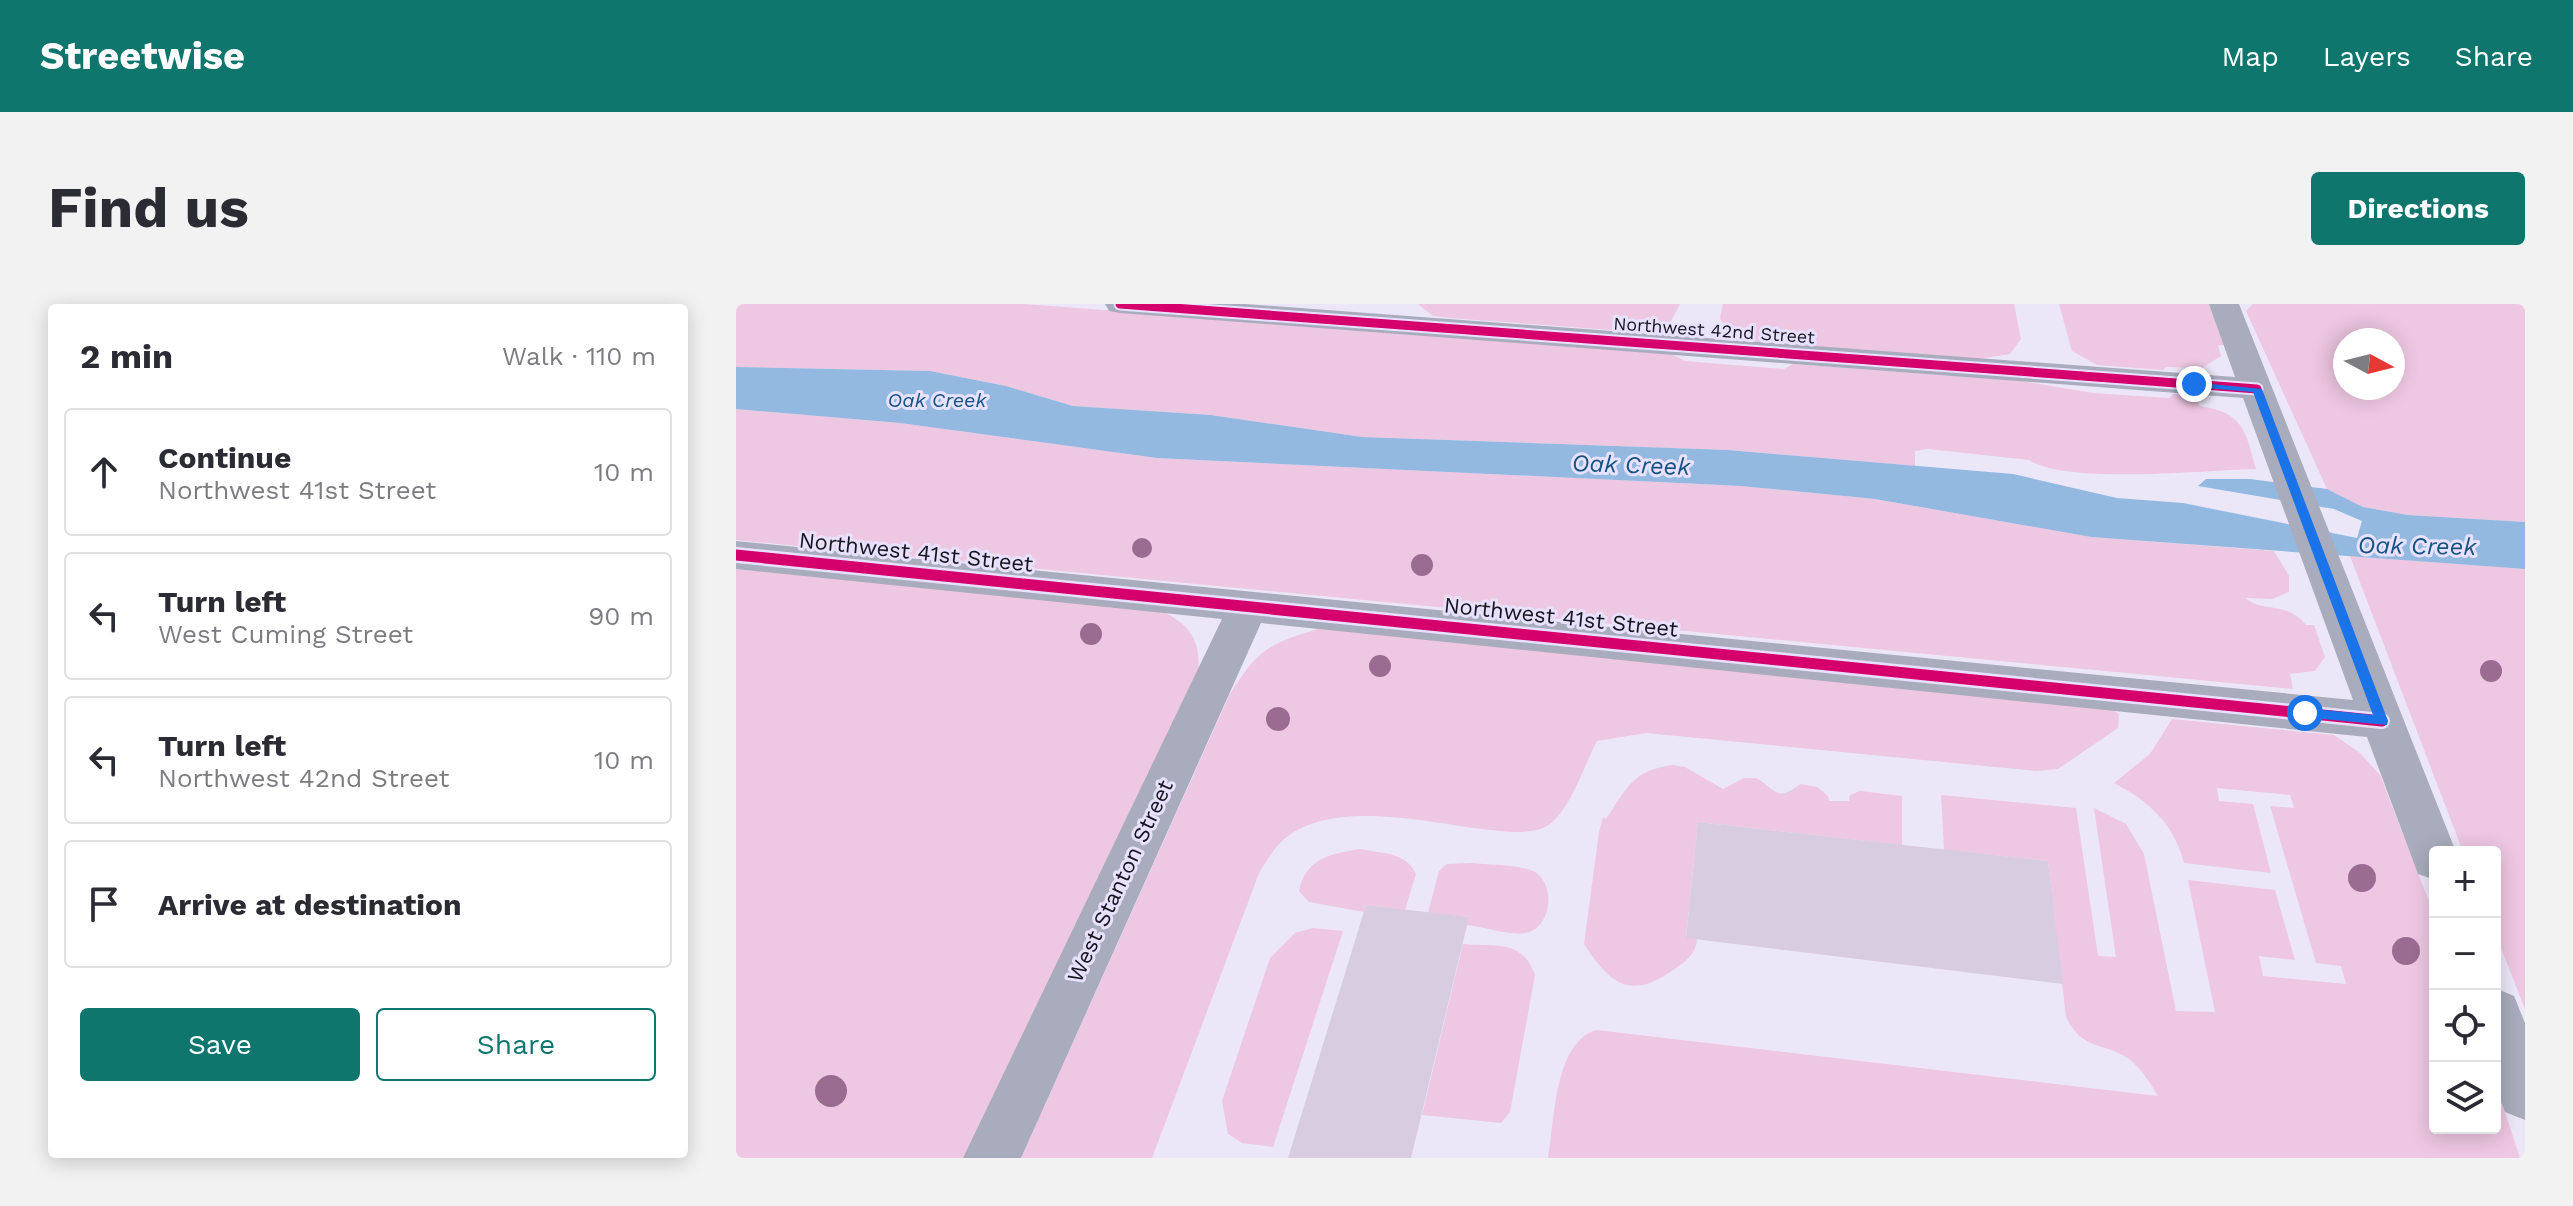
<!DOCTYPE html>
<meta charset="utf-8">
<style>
:root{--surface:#fff;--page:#f2f2f3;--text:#2b2b33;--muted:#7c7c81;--line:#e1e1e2;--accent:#0f766e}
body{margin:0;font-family:"Work Sans",sans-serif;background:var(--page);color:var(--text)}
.controls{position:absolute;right:24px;bottom:24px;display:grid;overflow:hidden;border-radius:8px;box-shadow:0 4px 20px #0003}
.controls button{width:72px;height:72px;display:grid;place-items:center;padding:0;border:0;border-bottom:2px solid var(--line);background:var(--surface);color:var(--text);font:40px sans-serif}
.compass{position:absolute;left:1597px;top:24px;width:72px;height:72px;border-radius:50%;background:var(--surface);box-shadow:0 4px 20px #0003;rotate:97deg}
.stop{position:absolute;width:24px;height:24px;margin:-18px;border:6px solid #1a73e8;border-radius:50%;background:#fff}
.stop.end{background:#1a73e8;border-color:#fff;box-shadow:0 2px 8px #0008}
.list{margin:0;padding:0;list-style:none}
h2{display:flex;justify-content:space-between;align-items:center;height:104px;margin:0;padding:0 32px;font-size:34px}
h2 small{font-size:26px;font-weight:400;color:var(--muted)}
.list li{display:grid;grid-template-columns:52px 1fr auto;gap:24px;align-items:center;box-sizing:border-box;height:128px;margin:0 16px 16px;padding:0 16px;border:2px solid var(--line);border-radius:8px}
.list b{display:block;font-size:30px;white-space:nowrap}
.list p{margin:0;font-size:26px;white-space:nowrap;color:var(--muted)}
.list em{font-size:26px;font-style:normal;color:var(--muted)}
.actions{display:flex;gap:16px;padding:24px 32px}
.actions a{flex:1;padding:18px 0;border:2px solid var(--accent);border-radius:8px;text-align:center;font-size:28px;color:var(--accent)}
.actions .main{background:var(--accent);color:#fff}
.icon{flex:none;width:44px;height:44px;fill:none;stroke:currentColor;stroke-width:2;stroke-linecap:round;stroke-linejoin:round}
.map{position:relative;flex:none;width:1789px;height:854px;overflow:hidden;border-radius:8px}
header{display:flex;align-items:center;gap:48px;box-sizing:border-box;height:112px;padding:0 40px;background:var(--accent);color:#fff}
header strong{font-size:38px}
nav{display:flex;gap:44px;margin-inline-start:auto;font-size:28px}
.intro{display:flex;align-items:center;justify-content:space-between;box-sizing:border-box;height:192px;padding:0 48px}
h1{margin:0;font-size:56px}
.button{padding:20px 36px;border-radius:8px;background:var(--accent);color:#fff;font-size:28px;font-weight:700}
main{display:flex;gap:48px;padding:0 48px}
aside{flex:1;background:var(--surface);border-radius:8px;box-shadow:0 4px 20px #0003}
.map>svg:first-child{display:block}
</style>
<header>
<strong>Streetwise</strong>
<nav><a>Map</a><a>Layers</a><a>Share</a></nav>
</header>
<div class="intro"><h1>Find us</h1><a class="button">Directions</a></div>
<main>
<aside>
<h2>2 min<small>Walk · 110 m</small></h2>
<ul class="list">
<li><svg class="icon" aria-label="ahead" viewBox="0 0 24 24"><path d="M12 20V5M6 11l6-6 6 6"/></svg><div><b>Continue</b><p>Northwest 41st Street</p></div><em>10 m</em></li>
<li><svg class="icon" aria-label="left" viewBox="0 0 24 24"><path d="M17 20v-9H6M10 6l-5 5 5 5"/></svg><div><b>Turn left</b><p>West Cuming Street</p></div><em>90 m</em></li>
<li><svg class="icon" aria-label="left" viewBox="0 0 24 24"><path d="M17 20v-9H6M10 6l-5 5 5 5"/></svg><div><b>Turn left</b><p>Northwest 42nd Street</p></div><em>10 m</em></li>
<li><svg class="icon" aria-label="arrive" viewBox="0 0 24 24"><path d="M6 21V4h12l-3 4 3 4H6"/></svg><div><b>Arrive at destination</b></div></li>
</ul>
<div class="actions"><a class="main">Save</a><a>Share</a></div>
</aside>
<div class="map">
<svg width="1789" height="854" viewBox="0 0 1789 854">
<rect width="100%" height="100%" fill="#ece7f8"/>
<g fill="#eec7e2" fill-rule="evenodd">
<path d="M0 0H288L934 49 949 57 1048 65 1057 60 1285 77 1357 89 1433 94 1438 90H1458L1464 102C1508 109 1509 126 1520 165 1470 166 1331 181 1293 156L1192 145 1179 147V162L992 146 626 133 475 111 337 102 270 82 194 67 0 63Z"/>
<path d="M682 0H944L934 19 902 28 714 14 697 12Z"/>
<path d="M987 0H1278L1285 35 1274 50 1243 55 1019 38 989 24 984 14Z"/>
<path d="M1323 0H1474L1488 41H1482L1485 52 1466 64 1430 63 1427 66 1361 61 1336 47Z"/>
<path d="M1517 0H1789V218L1672 211 1627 203 1591 185 1510 7ZM1609 36H1657V84H1609Z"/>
<path d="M0 105 164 119 421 154 1005 182 1139 195 1355 233 1538 247 1553 272V288L1536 295 1509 294C1530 310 1549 296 1570 321H1578L1589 353 1579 367 1554 370 1557 385 0 236Z"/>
<path d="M1614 252 1789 265V705L1759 629V548H1727Z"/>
<path d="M0 265 422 305C459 323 465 338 462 378L229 854H0Z"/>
<path d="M589 323 1369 400 1383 410 1382 424 1322 465 1300 467 910 429 861 437C848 461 832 514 807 524 789 531 765 527 746 525 689 518 590 493 544 539 536 547 529 560 523 569L416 854H285L493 392C523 343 534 339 589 323Z"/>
<path d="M1436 415 1598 431 1624 449 1644 471 1699 613V824H1759V777L1784 854H812C819 816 818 739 860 726L1422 792C1415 780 1405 764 1393 755 1367 737 1347 748 1330 713L1312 557 1208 546 1205 491 1340 504 1362 652 1380 653 1358 504 1390 520 1408 550 1440 707 1479 708 1452 576 1539 586 1559 656 1523 652 1527 672 1610 680 1605 662 1580 659 1534 502 1558 504 1554 491 1481 484 1483 497 1517 500 1535 569 1448 559C1438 520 1413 497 1378 479L1414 450Z"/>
<path d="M937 461 949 463 987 485 1008 474H1020C1042 487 1039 498 1065 480L1081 483 1092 492 1093 497H1113L1114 491 1124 487 1166 492V541L962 518 950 633 961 635C960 650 950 657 940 664 896 696 876 683 848 640L863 528 867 513 870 515C891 483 898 466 937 461Z"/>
<path d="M624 545C645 550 669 547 680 570L669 606 630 601 628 608 573 598 563 587C570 554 594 550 624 545Z"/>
<path d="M735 559C753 561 780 560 797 567 819 577 817 620 793 628 777 633 748 623 731 621L733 613 692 609 703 567 711 560Z"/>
<path d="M577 624 607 627 537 843 506 839 492 830 486 797 534 654 559 629Z"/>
<path d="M727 640C761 643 786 635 799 671L774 808 765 819 686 811Z"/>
</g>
<path fill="#93b9e0" d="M0 63 194 67 270 82 337 102 475 111 626 133 992 146 1277 170 1381 194 1447 199 1621 234 1626 217 1598 205 1462 182 1470 175H1514L1591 185 1627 203 1672 211 1789 218V265L1355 233 1139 195 1005 182 421 154 164 119 0 105Z"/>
<g fill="#d8cde0">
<path d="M962 518 1312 557 1327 680 950 634Z"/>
<path d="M630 601 733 613 675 854H552Z"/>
</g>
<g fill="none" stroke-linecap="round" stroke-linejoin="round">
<g fill="#a8acbc" fill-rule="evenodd">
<path d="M369 0H509L1499 73 1473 0H1503L1720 548H1699V576L1682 570 1631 433 525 319 285 854H227L486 315 0 265V237L1617 396 1507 94 384 9 373 7Z"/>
<path d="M1759 684 1778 692 1789 719V816L1769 808 1759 782Z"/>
</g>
<g stroke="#e8e1fe" stroke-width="13">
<path id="cycleway-far1" d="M384 0 1521 85"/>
</g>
<g stroke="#e8e1fe" stroke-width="16">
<path id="cycleway" d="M0 251 1646 417"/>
</g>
<use href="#cycleway-far1" stroke="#d6006c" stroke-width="9"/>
<use href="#cycleway" stroke="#d6006c" stroke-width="11"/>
</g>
<g fill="#9b6c92">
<circle cx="406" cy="244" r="10"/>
<circle cx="686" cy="261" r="11"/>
<circle cx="355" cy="330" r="11"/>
<circle cx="644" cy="362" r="11"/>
<circle cx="1755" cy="367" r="11"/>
<circle cx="542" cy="415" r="12"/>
<circle cx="1626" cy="574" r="14"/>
<circle cx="1670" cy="647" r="14"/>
<circle cx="95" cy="787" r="16"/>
</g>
<path fill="#1a73e8" d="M1455 78 1526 85 1652 417 1651 421 1565 413 1563 409 1569 404 1637 411 1517 88 1458 83Z"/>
<g text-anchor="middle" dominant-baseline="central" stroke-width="6" stroke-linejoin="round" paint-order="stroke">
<g font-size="18" fill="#16141e" stroke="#e8e1fe">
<text transform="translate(978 26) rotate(4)">Northwest 42nd Street</text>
</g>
<g font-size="20" font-style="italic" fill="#145382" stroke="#e8e1fe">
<text x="201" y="96">Oak Creek</text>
</g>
<g font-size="22" fill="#16141e" stroke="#e8e1fe">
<text transform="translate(180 248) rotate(6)">Northwest 41st Street</text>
<text transform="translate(825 313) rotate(6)">Northwest 41st Street</text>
<text transform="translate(384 577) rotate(-65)">West Stanton Street</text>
</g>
<g font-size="24" font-style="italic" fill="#145382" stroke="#e8e1fe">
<text transform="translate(895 161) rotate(2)">Oak Creek</text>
<text transform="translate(1681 242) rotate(1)">Oak Creek</text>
</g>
</g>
</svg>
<div class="controls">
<button>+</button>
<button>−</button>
<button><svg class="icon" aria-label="locate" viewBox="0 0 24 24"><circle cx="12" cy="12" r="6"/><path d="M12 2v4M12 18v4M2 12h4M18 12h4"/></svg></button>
<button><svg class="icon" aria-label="layers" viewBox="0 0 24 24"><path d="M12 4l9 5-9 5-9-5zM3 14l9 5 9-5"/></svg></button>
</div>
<svg class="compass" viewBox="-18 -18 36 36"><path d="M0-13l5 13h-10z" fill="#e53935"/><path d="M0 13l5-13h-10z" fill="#7c7c81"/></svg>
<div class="stop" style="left:1569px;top:409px"></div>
<div class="stop end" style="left:1458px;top:80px"></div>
</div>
</main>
